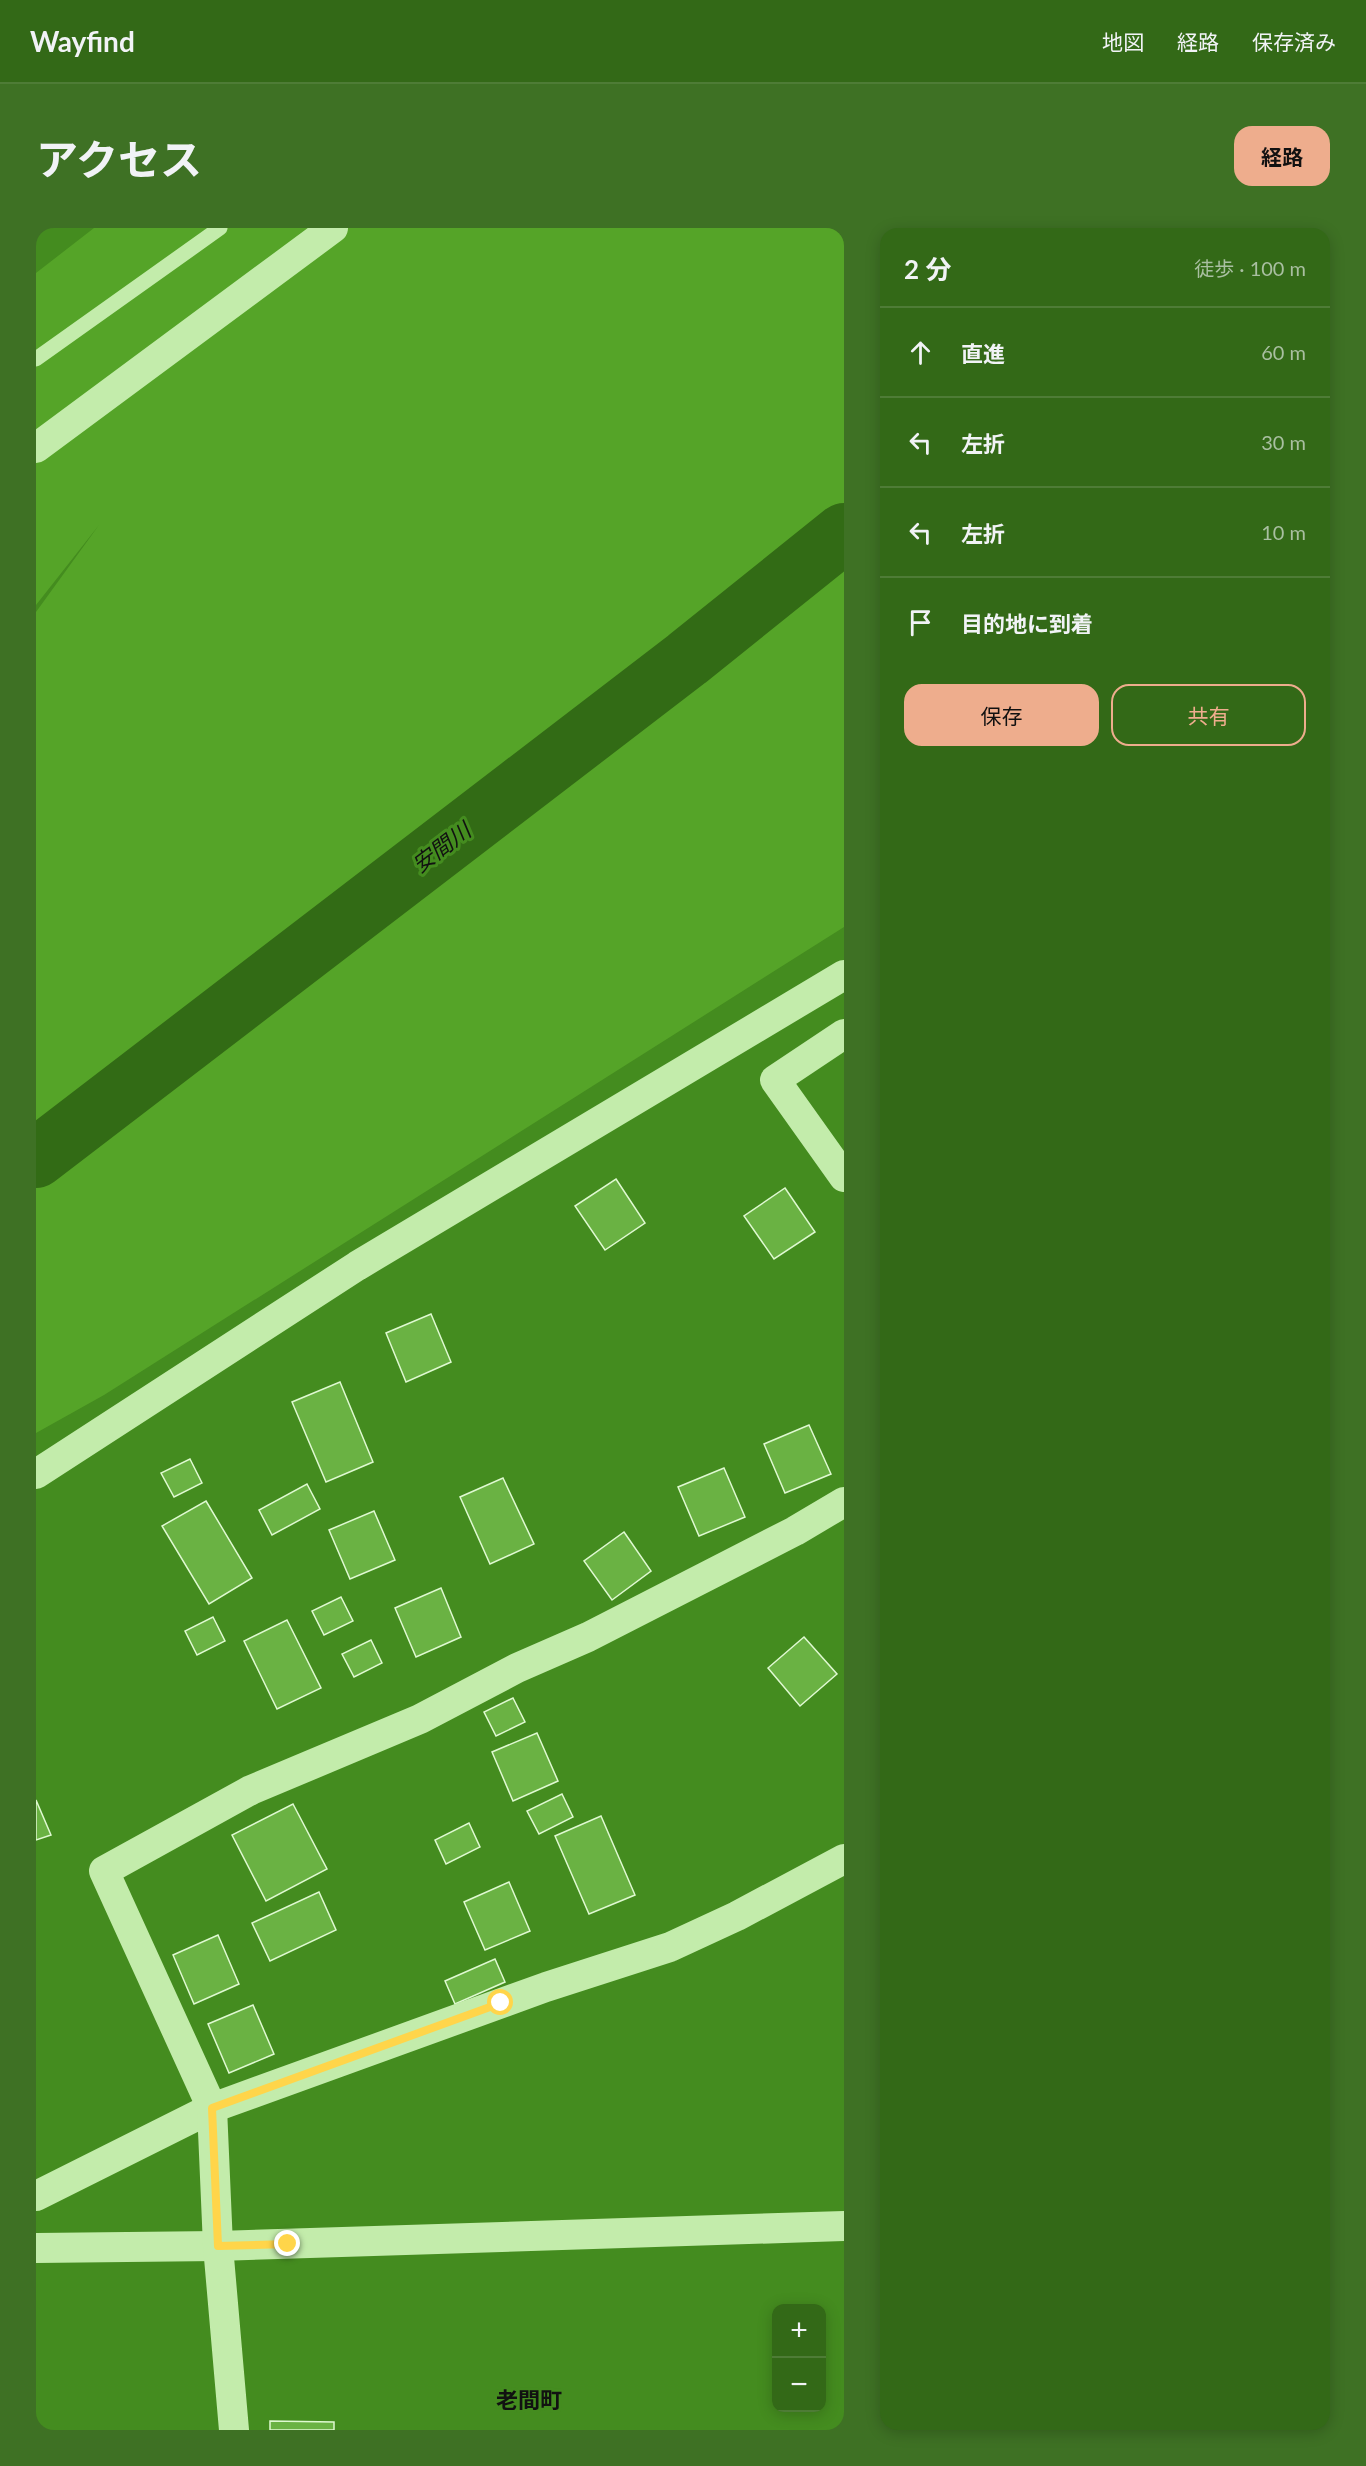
<!DOCTYPE html>
<html lang="ja">
<meta charset="utf-8">
<style>
:root{--surface:#336917;--page:#3e7124;--text:#f1f3f6;--muted:#a9bfa1;--line:#4e7c36;--accent:#eead8d}
body{margin:0;font-family:Lato,"Noto Sans JP",sans-serif;background:var(--page);color:var(--text)}
.controls{position:absolute;right:18px;bottom:18px;display:grid;overflow:hidden;border-radius:12px;box-shadow:0 3px 15px #0003}
.controls button{width:54px;height:54px;display:grid;place-items:center;padding:0;border:0;border-bottom:2px solid var(--line);background:var(--surface);color:var(--text);font:30px sans-serif}
.stop{position:absolute;width:18px;height:18px;margin:-14px;border:4px solid #ffd54a;border-radius:50%;background:#fff}
.stop.end{background:#ffd54a;border-color:#fff;box-shadow:0 2px 6px #0008}
.list{margin:0;padding:0;list-style:none}
h2{display:flex;justify-content:space-between;align-items:center;height:78px;margin:0;padding:0 24px;font-size:26px}
h2 small{font-size:20px;font-weight:400;color:var(--muted)}
.list li{display:grid;grid-template-columns:39px 1fr auto;gap:18px;align-items:center;box-sizing:border-box;height:90px;padding:0 24px;border-top:2px solid var(--line)}
.list b{display:block;font-size:22px;white-space:nowrap}
.list em{font-size:20px;font-style:normal;color:var(--muted)}
.actions{display:flex;gap:12px;padding:18px 24px}
.actions a{flex:1;padding:14px 0;border:2px solid var(--accent);border-radius:18px;text-align:center;font-size:21px;color:var(--accent)}
.actions .main{background:var(--accent);color:#111}
.icon{flex:none;width:33px;height:33px;fill:none;stroke:currentColor;stroke-width:2;stroke-linecap:round;stroke-linejoin:round}
.map{position:relative;flex:none;width:808px;height:2202px;overflow:hidden;border-radius:18px}
header{display:flex;align-items:center;gap:36px;box-sizing:border-box;height:84px;padding:0 30px;background:var(--surface);border-bottom:2px solid var(--line)}
header strong{font-size:28px}
nav{display:flex;gap:33px;margin-inline-start:auto;font-size:21px}
.intro{display:flex;align-items:center;justify-content:space-between;box-sizing:border-box;height:144px;padding:0 36px}
h1{margin:0;font-size:42px}
.button{padding:15px 27px;border-radius:18px;background:var(--accent);color:#111;font-size:21px;font-weight:700}
main{display:flex;gap:36px;padding:0 36px}
aside{flex:1;background:var(--surface);border-radius:18px;box-shadow:0 3px 15px #0003}
.map>svg:first-child{display:block}
</style>
<header>
<strong>Wayfind</strong>
<nav><a>地図</a><a>経路</a><a>保存済み</a></nav>
</header>
<div class="intro"><h1>アクセス</h1><a class="button">経路</a></div>
<main>
<div class="map">
<svg width="808" height="2202" viewBox="0 0 808 2202">
<rect width="100%" height="100%" fill="#448c1f"/>
<path fill="#55a428" d="M58 0H808V699L68 1167 0 1205V384L63 297 0 377V45Z"/>
<g fill="none" stroke-linecap="round" stroke-linejoin="round">
<path stroke="#326b15" stroke-width="60" d="M0 930 651 431 808 305"/>
</g>
<g fill="#6ab243" stroke="#dff9d1" stroke-width="1.5">
<path d="M580 951 609 995 569 1022 539 978Z"/>
<path d="M749 960 779 1004 738 1031 708 988Z"/>
<path d="M395 1086 415 1134 370 1154 350 1105Z"/>
<path d="M304 1154 337 1234 290 1254 256 1174Z"/>
<path d="M773 1197 795 1246 749 1265 728 1216Z"/>
<path d="M154 1231 166 1255 138 1269 125 1245Z"/>
<path d="M688 1240 709 1289 663 1308 642 1259Z"/>
<path d="M467 1250 498 1316 454 1336 424 1269Z"/>
<path d="M271 1256 284 1281 236 1307 223 1282Z"/>
<path d="M170 1273 216 1350 173 1376 126 1298Z"/>
<path d="M338 1283 359 1332 314 1351 293 1302Z"/>
<path d="M588 1304 615 1343 576 1372 548 1333Z"/>
<path d="M405 1360 425 1409 380 1429 359 1380Z"/>
<path d="M305 1369 317 1393 288 1407 276 1383Z"/>
<path d="M177 1389 189 1413 161 1427 149 1403Z"/>
<path d="M251 1392 285 1460 241 1481 208 1413Z"/>
<path d="M768 1409 801 1446 764 1478 732 1440Z"/>
<path d="M335 1412 346 1435 318 1449 306 1426Z"/>
<path d="M477 1470 489 1494 460 1508 448 1484Z"/>
<path d="M501 1505 522 1553 477 1573 456 1524Z"/>
<path d="M526 1566 537 1589 503 1606 491 1583Z"/>
<path d="M0 1572 15 1607 0 1612Z"/>
<path d="M257 1576 291 1641 230 1673 196 1607Z"/>
<path d="M565 1588 599 1667 553 1686 519 1608Z"/>
<path d="M433 1595 444 1619 410 1636 399 1612Z"/>
<path d="M473 1654 494 1703 449 1722 428 1674Z"/>
<path d="M283 1664 300 1702 234 1733 216 1695Z"/>
<path d="M182 1707 203 1756 158 1776 137 1727Z"/>
<path d="M459 1731 469 1754 419 1776 409 1753Z"/>
<path d="M217 1777 238 1826 193 1845 172 1796Z"/>
<path d="M234 2193 298 2194V2202H234Z"/>
</g>
<g fill="none" stroke-linecap="round" stroke-linejoin="round">
<path stroke="#c3ecab" stroke-width="15" d="M0 131 184 0"/>
<g stroke="#c3ecab" stroke-width="30">
<path d="M0 220 297 0"/>
<path d="M808 806 739 852 808 949"/>
<path d="M0 1246 321 1038 808 747"/>
<path d="M0 1968 176 1880 510 1759 634 1719 701 1688 808 1631"/>
<path d="M0 2020 182 2018 808 1998"/>
<path d="M198 2202 182 2018 176 1880 68 1643 215 1562 384 1491 481 1440 552 1409 759 1303 808 1274"/>
</g>
</g>
<g fill="none" stroke-linecap="round" stroke-linejoin="round">
<path stroke="#ffd54a" stroke-width="8" d="M252 2016 182 2018 176 1880 465 1775"/>
</g>
<g text-anchor="middle" dominant-baseline="central" stroke-width="6" stroke-linejoin="round" paint-order="stroke">
<g font-size="22" font-style="italic" fill="#111" stroke="#448c1f">
<text transform="translate(405 619) rotate(-37)">安間川</text>
</g>
<g font-size="22" font-weight="bold" fill="#111" stroke="#448c1f">
<text x="493" y="2171">老間町</text>
</g>
</g>
</svg>
<div class="controls">
<button>+</button>
<button>−</button>
</div>
<div class="stop" style="left:465px;top:1775px"></div>
<div class="stop end" style="left:252px;top:2016px"></div>
</div>
<aside>
<h2>2 分<small>徒歩 · 100 m</small></h2>
<ul class="list">
<li><svg class="icon" aria-label="ahead" viewBox="0 0 24 24"><path d="M12 20V5M6 11l6-6 6 6"/></svg><div><b>直進</b></div><em>60 m</em></li>
<li><svg class="icon" aria-label="left" viewBox="0 0 24 24"><path d="M17 20v-9H6M10 6l-5 5 5 5"/></svg><div><b>左折</b></div><em>30 m</em></li>
<li><svg class="icon" aria-label="left" viewBox="0 0 24 24"><path d="M17 20v-9H6M10 6l-5 5 5 5"/></svg><div><b>左折</b></div><em>10 m</em></li>
<li><svg class="icon" aria-label="arrive" viewBox="0 0 24 24"><path d="M6 21V4h12l-3 4 3 4H6"/></svg><div><b>目的地に到着</b></div></li>
</ul>
<div class="actions"><a class="main">保存</a><a>共有</a></div>
</aside>
</main>
